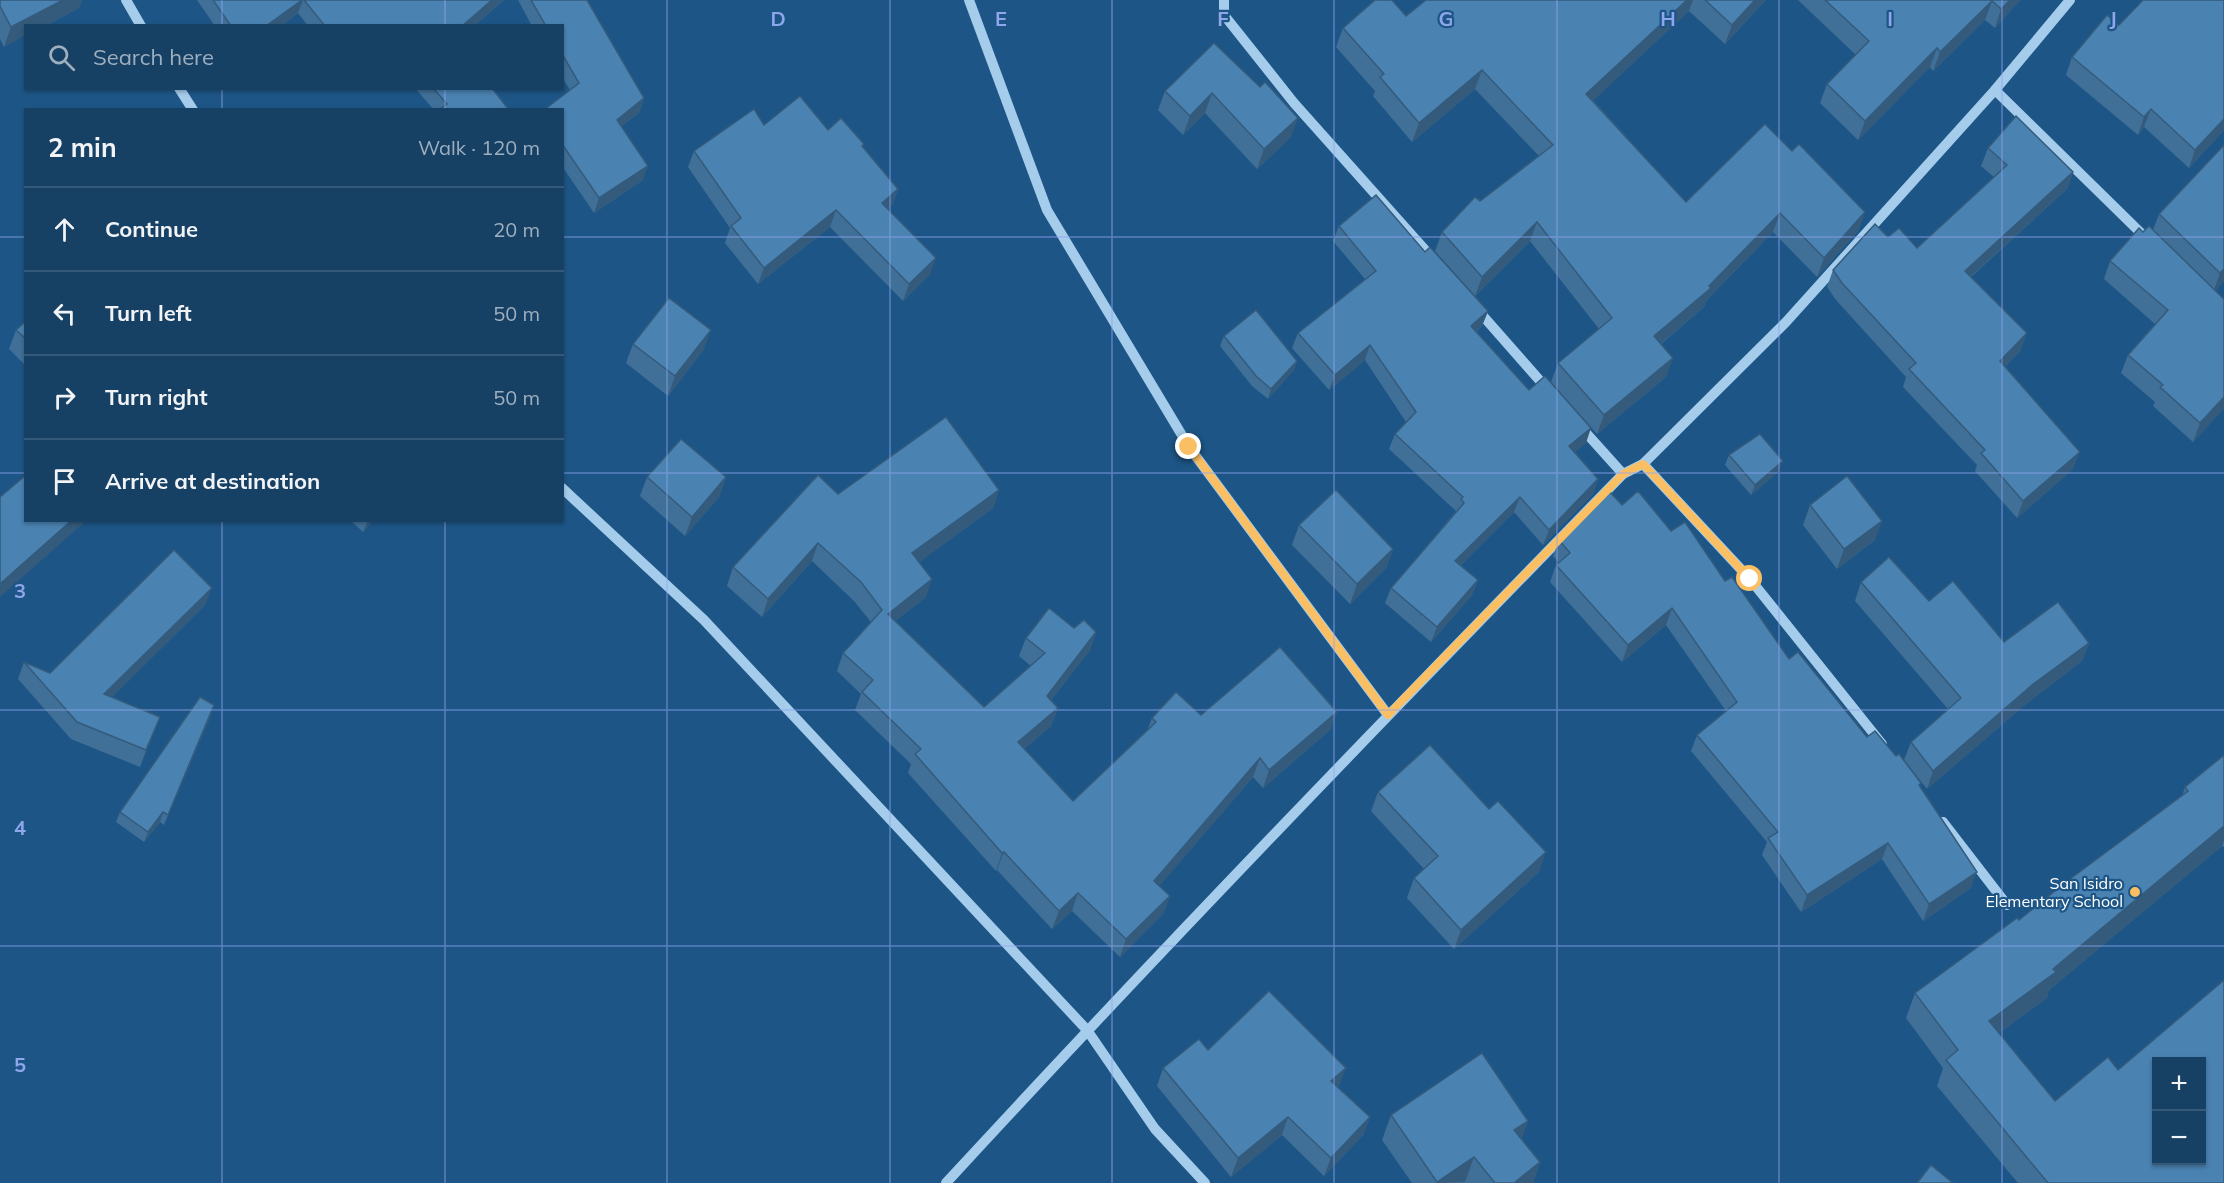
<!DOCTYPE html>
<meta charset="utf-8">
<style>
:root{--surface:#164064;--page:#1f476a;--text:#f1f3f6;--muted:#9eafbf;--line:#355978}
body{margin:0;font-family:Mulish,sans-serif;background:var(--page);color:var(--text)}
.controls{position:absolute;right:18px;bottom:18px;display:grid;overflow:hidden;border-radius:0px;box-shadow:0 2px 4px #0004}
.controls button{width:54px;height:54px;display:grid;place-items:center;padding:0;border:0;border-bottom:2px solid var(--line);background:var(--surface);color:var(--text);font:30px sans-serif}
.stop{position:absolute;width:18px;height:18px;margin:-14px;border:4px solid #fbbf63;border-radius:50%;background:#fff}
.stop.end{background:#fbbf63;border-color:#fff;box-shadow:0 2px 6px #0008}
.list{margin:0;padding:0;list-style:none}
h2{display:flex;justify-content:space-between;align-items:center;height:78px;margin:0;padding:0 24px;font-size:26px}
h2 small{font-size:20px;font-weight:400;color:var(--muted)}
.list li{display:grid;grid-template-columns:39px 1fr auto;gap:18px;align-items:center;box-sizing:border-box;height:84px;padding:0 24px;border-top:2px solid var(--line)}
.list b{display:block;font-size:22px;white-space:nowrap}
.list em{font-size:20px;font-style:normal;color:var(--muted)}
.icon{flex:none;width:33px;height:33px;fill:none;stroke:currentColor;stroke-width:2;stroke-linecap:round;stroke-linejoin:round}
.map{position:relative;flex:none;width:2224px;height:1183px;overflow:hidden}
.search{position:absolute;background:var(--surface);box-shadow:0 2px 4px #0004;left:24px;top:24px;width:540px;height:66px;display:flex;align-items:center;gap:15px;box-sizing:border-box;padding:0 21px;border-radius:0px;color:var(--muted);font-size:22px}
.panel{position:absolute;background:var(--surface);box-shadow:0 2px 4px #0004;left:24px;top:108px;width:540px;height:414px;border-radius:0px}
.map>svg:first-child{display:block}
</style>
<div class="map">
<svg width="2224" height="1183" viewBox="0 0 2224 1183">
<rect width="100%" height="100%" fill="#1d5686"/>
<g fill="none" stroke-linecap="round" stroke-linejoin="round">
<g stroke="#a5cceb" stroke-width="10">
<path d="M126 0 141 26"/>
<path d="M969 0 1047 210 1189 447 1388 715"/>
<path d="M1224 0V15L1294 103 1434 260"/>
<path d="M179 88 193 110"/>
<path d="M1995 90 2147 239"/>
<path d="M1476 308 1549 391"/>
<path d="M1579 425 1623 474"/>
<path d="M1643 464 1750 579 1882 744"/>
<path d="M562 488 704 620 1087 1030 1155 1129 1205 1183"/>
<path d="M1943 822 2007 905"/>
<path d="M946 1183C1167 943 1395 708 1623 474L1643 464 1786 322 1995 90 2070 0"/>
</g>
</g>
<g fill="#407098">
<path d="M0 0H82L79 8 45 26H26L4 47 0 39Z"/>
<path d="M197 0H504L474 26H308L298 13 281 26H215Z"/>
<path d="M518 0H587L644 98 639 113 621 126 643 180 594 213 562 166V110L570 90 562 77V26H532Z"/>
<path d="M1426 0H1766L1725 44 1689 11 1593 100 1686 202 1792 151 1865 212 1858 231 1817 277 1773 232 1706 301 1704 307 1661 344 1666 377 1597 434 1551 382 1558 363 1599 329 1530 241 1475 296 1435 251 1442 232 1480 201 1539 156 1475 89 1412 142 1373 96 1375 91 1336 47 1343 28 1406 16Z"/>
<path d="M1798 0H2020L1995 28 1985 20 1933 71 1930 67 1858 140 1820 103 1827 84 1856 55Z"/>
<path d="M1214 43 1291 137 1257 169 1205 113 1183 135 1158 110 1165 91Z"/>
<path d="M2072 57 2224 130 2189 168 2144 127 2138 135 2066 75Z"/>
<path d="M415 88H492L509 110H434Z"/>
<path d="M764 125 828 130 863 147 898 189 892 205 888 209 930 274 903 301 830 227 758 284 725 243 730 228 688 167 694 151Z"/>
<path d="M2224 145V281L2215 291 2224 299V408L2193 442 2153 406 2155 402 2121 373 2128 355 2155 324 2104 279 2110 261 2143 232 2153 230 2159 214Z"/>
<path d="M1988 148 2073 172 2067 189 1971 277 2021 350 2005 367 2073 469 2017 518 1975 471 1977 465 1903 387 1906 377 1836 300 1827 287 1833 270 1888 237 1917 248 1994 177 1981 166Z"/>
<path d="M1339 226 1425 252 1488 311 1482 326 1476 332 1529 390 1586 443 1575 452 1598 479 1593 494 1543 545 1514 512 1461 565 1478 580 1472 595 1431 642 1385 603 1391 588 1456 511 1389 449 1395 434 1406 422 1365 360 1329 390 1292 348 1298 333 1365 279 1333 241Z"/>
<path d="M26 321V366L9 349 16 330Z"/>
<path d="M1224 336 1297 361 1293 371 1268 399 1252 386 1220 346Z"/>
<path d="M633 344 704 349 668 396 626 363Z"/>
<path d="M1729 455 1779 471 1751 495 1725 465Z"/>
<path d="M647 477H726L719 497 685 536 640 496Z"/>
<path d="M999 490 993 508 919 562 926 597 895 621 984 707 1031 666 1019 656 1026 638 1074 628 1096 632 1090 650 1051 700 1058 708 1051 726 1024 749 1073 801 1147 731 1152 718 1201 715 1337 712 1330 730 1263 788 1253 777 1159 886 1170 896 1163 914 1120 957 1072 911 1052 929 997 870 996 871 908 773 911 764 855 710 861 694 837 671 843 653 871 622 854 601 812 561 762 617 727 586 733 567 838 494Z"/>
<path d="M1622 505 1671 531 1725 581 1789 659 1867 737 1920 787 1971 888 1923 921 1882 859 1801 912 1762 855 1767 842 1691 751 1697 735 1726 711 1666 625 1622 662 1550 582 1556 565 1559 563 1553 556 1559 540Z"/>
<path d="M1810 505 1875 540 1837 569 1803 525Z"/>
<path d="M350 520H373L363 532Z"/>
<path d="M1299 525 1393 549 1386 568 1350 604 1292 545Z"/>
<path d="M1861 582 1929 601 2004 642 2089 643 2082 661 2026 704 1927 789 1904 760 1911 742 1948 709 1855 601Z"/>
<path d="M205 605 112 697 160 717 140 767 71 739 18 679 24 662 50 673Z"/>
<path d="M211 715 164 825 160 822 144 842 116 822 120 812Z"/>
<path d="M2224 755V847L2222 846 2049 990 2047 998 1999 1033 2055 1101 2118 1070 2224 1183H2018L1937 1086 1943 1068 1906 1018 1915 993 2019 920 2182 796 2185 787Z"/>
<path d="M1378 792 1539 872 1454 949 1407 898 1414 878 1424 869 1371 811Z"/>
<path d="M1208 1050 1339 1086 1338 1087 1370 1117 1363 1135 1324 1176 1282 1135 1231 1177 1157 1086 1163 1068Z"/>
<path d="M1391 1115 1528 1121 1521 1139 1540 1162 1533 1183H1412L1382 1140Z"/>
</g>
<g fill="#345b7c">
<path d="M63 0H82L79 8 45 26H26V35L4 47 11 27Z"/>
<path d="M302 0H303L298 13 281 26H266Z"/>
<path d="M492 0H504L474 26H462Z"/>
<path d="M1687 0H1693L1689 11 1580 113 1586 94Z"/>
<path d="M1755 0H1766L1725 44 1732 25Z"/>
<path d="M2010 0H2020L1995 28 2001 9Z"/>
<path d="M1992 1 1985 20 1933 71 1940 52Z"/>
<path d="M1937 48 1930 67 1858 140 1865 121Z"/>
<path d="M1482 70 1475 89 1412 142 1419 123Z"/>
<path d="M1212 93 1205 113 1183 135 1190 116Z"/>
<path d="M644 98 639 113 611 134 617 120Z"/>
<path d="M2151 109 2144 127 2138 135 2144 117Z"/>
<path d="M1298 118 1291 137 1257 169 1264 149Z"/>
<path d="M2224 119V130L2189 168 2195 150Z"/>
<path d="M648 166 643 180 594 213 599 198Z"/>
<path d="M2073 172 2067 189 1958 288 1965 271Z"/>
<path d="M898 189 892 205 876 219 882 203Z"/>
<path d="M836 210 830 227 758 284 764 268Z"/>
<path d="M1865 212 1858 231 1817 277 1824 258Z"/>
<path d="M1780 213 1773 232 1706 301 1704 307 1647 355 1654 336 1709 286Z"/>
<path d="M1537 222 1530 241 1475 296 1482 277Z"/>
<path d="M936 258 930 274 903 301 909 284Z"/>
<path d="M2224 269V281L2213 293 2220 273Z"/>
<path d="M1488 311 1482 326 1465 341 1471 326Z"/>
<path d="M711 330 704 349 668 396 675 376Z"/>
<path d="M2027 333 2021 350 1994 379 2000 361Z"/>
<path d="M1370 345 1365 360 1329 390 1335 375Z"/>
<path d="M1673 358 1666 377 1597 434 1604 415Z"/>
<path d="M1297 361 1293 371 1268 399 1271 389Z"/>
<path d="M2224 397V408L2193 442 2200 423Z"/>
<path d="M1591 428 1586 443 1564 461 1569 446Z"/>
<path d="M2080 452 2073 469 2017 518 2023 501Z"/>
<path d="M1783 461 1779 471 1751 495 1755 485Z"/>
<path d="M726 477 719 497 685 536 692 517Z"/>
<path d="M1598 479 1593 494 1543 545 1549 530Z"/>
<path d="M999 490 993 508 906 572 912 553Z"/>
<path d="M1520 497 1514 512 1450 576 1455 561Z"/>
<path d="M72 520H87L0 597V584Z"/>
<path d="M368 520H373L363 532Z"/>
<path d="M1882 521 1875 540 1837 569 1844 549Z"/>
<path d="M818 543 812 561 762 617 768 599Z"/>
<path d="M1393 549 1386 568 1350 604 1357 584Z"/>
<path d="M932 579 926 597 881 632 888 614Z"/>
<path d="M1478 580 1472 595 1431 642 1437 627Z"/>
<path d="M212 588 205 605 98 711 104 694Z"/>
<path d="M1672 608 1666 625 1622 662 1628 645Z"/>
<path d="M1096 632 1090 650 1040 714 1047 696Z"/>
<path d="M2089 643 2082 661 2026 704 1927 789 1933 771 2032 685Z"/>
<path d="M214 705 211 715 164 825 168 815Z"/>
<path d="M1058 708 1051 726 1011 760 1018 742Z"/>
<path d="M1337 712 1330 730 1263 788 1269 770Z"/>
<path d="M160 717 154 734 140 767 146 750Z"/>
<path d="M1260 758 1253 777 1148 899 1154 881Z"/>
<path d="M163 812 160 822 144 842 148 832Z"/>
<path d="M2224 826V841L2222 846 2049 990 2047 998 1980 1047 1989 1021Z"/>
<path d="M1888 843 1882 859 1801 912 1807 895Z"/>
<path d="M1004 852 997 870 996 871 1002 853Z"/>
<path d="M1546 852 1539 872 1454 949 1461 930Z"/>
<path d="M1977 872 1971 888 1923 921 1929 904Z"/>
<path d="M1078 893 1072 911 1052 929 1059 911Z"/>
<path d="M1170 896 1163 914 1120 957 1126 939Z"/>
<path d="M1346 1068 1339 1086 1325 1099 1331 1081Z"/>
<path d="M1288 1117 1282 1135 1231 1177 1238 1158Z"/>
<path d="M1370 1117 1363 1135 1324 1176 1331 1158Z"/>
<path d="M1528 1121 1519 1146 1514 1130Z"/>
<path d="M1474 1157 1465 1182 1437 1183V1182Z"/>
<path d="M1540 1162 1533 1183H1514Z"/>
</g>
<g fill="#4a82b1" stroke="#345b7c" stroke-width="1.5" fill-rule="evenodd">
<path d="M0 0H63L11 27 0 6Z"/>
<path d="M213 0H302L266 26H231Z"/>
<path d="M304 0H492L462 26H325Z"/>
<path d="M531 0H587L644 98 617 120 648 166 599 198 562 144V110H544L579 83 562 54V26H546Z"/>
<path d="M1375 0H1392L1406 16 1426 0H1687L1586 94 1686 202 1765 124 1792 151 1799 144 1865 212 1824 258 1780 213 1709 286 1711 288 1654 336 1673 358 1604 415 1558 363 1612 318 1537 222 1482 277 1442 232 1475 197 1480 201 1553 145 1482 70 1419 123 1380 77 1384 74 1343 28Z"/>
<path d="M1705 0H1755L1732 25Z"/>
<path d="M1825 0H2010L2001 9 1992 1 1940 52 1937 48 1865 121 1827 84 1869 41Z"/>
<path d="M2143 0H2224V119L2195 150 2151 109 2144 117 2072 57 2107 15 2119 25Z"/>
<path d="M1214 43 1260 87 1265 82 1298 118 1264 149 1212 93 1190 116 1165 91Z"/>
<path d="M433 88H492L509 110H439L447 104Z"/>
<path d="M800 96 828 130 841 118 864 144 862 146 898 189 882 203 936 258 909 284 836 210 764 268 731 226 741 218 694 151 754 109 764 125Z"/>
<path d="M2016 116 2073 172 1965 271 2027 333 2000 361 2080 452 2023 501 1981 453 1985 450 1909 369 1916 363 1842 283 1833 270 1875 224 1888 237 1899 228 1917 248 2007 165 1988 148Z"/>
<path d="M2224 145V269L2220 273 2159 214Z"/>
<path d="M1376 195 1425 252 1430 247 1488 311 1471 326 1529 390 1545 376 1591 428 1569 446 1598 479 1549 530 1520 497 1455 561 1478 580 1437 627 1391 588 1464 503 1461 499 1463 497 1395 434 1416 412 1370 345 1335 375 1298 333 1376 271 1339 226Z"/>
<path d="M2149 226 2224 299V397L2200 423 2160 387 2163 385 2128 355 2168 310 2110 261 2139 228 2143 232Z"/>
<path d="M669 298 711 330 675 376 633 344Z"/>
<path d="M1256 310 1297 361 1271 389 1256 376 1224 336Z"/>
<path d="M26 321V339L16 330Z"/>
<path d="M946 417 999 490 912 553 932 579 888 614 984 707 1045 653 1026 638 1049 608 1074 628 1084 620 1096 632 1047 696 1058 708 1018 742 1073 801 1156 722 1152 718 1176 692 1201 715 1280 647 1337 712 1269 770 1260 758 1154 881 1170 896 1126 939 1078 893 1059 911 1004 852 1002 853 915 754 921 749 862 692 873 680 843 653 882 610 861 582 818 543 768 599 733 567 818 475 838 494Z"/>
<path d="M1760 434 1783 461 1755 485 1729 455Z"/>
<path d="M681 439 726 477 692 517 647 477Z"/>
<path d="M26 475V520H72L0 584V497Z"/>
<path d="M1847 476 1882 521 1844 549 1810 505Z"/>
<path d="M1336 490 1393 549 1357 584 1299 525Z"/>
<path d="M1608 490 1622 505 1638 491 1671 531 1685 522 1725 581 1732 577 1789 659 1798 652 1867 737 1875 731 1896 756 1899 754 1921 783 1919 785 1977 872 1929 904 1888 843 1807 895 1768 838 1778 832 1697 735 1737 702 1672 608 1628 645 1556 565 1570 553 1559 540Z"/>
<path d="M174 550 212 588 104 694 160 717 146 750 77 722 24 662 50 673Z"/>
<path d="M1889 557 1929 601 1953 581 2004 642 2058 602 2089 643 2032 685 1933 771 1911 742 1961 698 1861 582Z"/>
<path d="M200 697 214 705 168 815 163 812 148 832 120 812Z"/>
<path d="M1430 745 1489 809 1498 801 1546 852 1461 930 1414 878 1438 856 1378 792Z"/>
<path d="M2224 755V826L2053 969 2056 972 1989 1021 2055 1101 2108 1057 2118 1070 2224 980V1183H2048L1946 1060 1958 1050 1915 993 2017 918 2019 920 2066 882 2188 791 2185 787ZM2157 1062H2202V1161H2157Z"/>
<path d="M1269 991 1346 1068 1331 1081 1370 1117 1331 1158 1288 1117 1238 1158 1163 1068 1199 1039 1208 1050Z"/>
<path d="M1482 1053 1528 1121 1514 1130 1540 1162 1514 1183H1495L1474 1157 1437 1182 1391 1115Z"/>
<path d="M1931 1165 1953 1183H1917Z"/>
</g>
<g fill="none" stroke-linecap="round" stroke-linejoin="round">
<path stroke="#fbbf63" stroke-width="8" d="M1189 447 1388 715 1623 474 1643 464 1750 579"/>
</g>
<path fill="none" stroke="#8ea6ec" stroke-width="1.5" stroke-opacity="0.55" d="M222 0V26M445 0V26M667 0V1183M890 0V1183M1112 0V1183M1334 0V1183M1557 0V1183M1779 0V1183M2002 0V1183M222 88V110M445 88V110M0 237H26M562 237H2224M0 473H26M562 473H2224M222 520V1183M445 520V1183M0 710H2224M0 946H2224"/>
<circle fill="#fbbf63" stroke="#1d5686" stroke-width="2" cx="2135" cy="892" r="6"/>
<g text-anchor="middle" dominant-baseline="central" stroke-width="4.5" stroke-linejoin="round" paint-order="stroke">
<g font-size="16" fill="#fff" stroke="#1d5686" text-anchor="end">
<text x="2123" y="883">San Isidro<tspan x="2123" dy="18">Elementary School</tspan></text>
</g>
</g>
<g font-size="20" text-anchor="middle" font-weight="bold" fill="#8ea6ec" stroke="#1d5686" stroke-width="4.5" stroke-linejoin="round" paint-order="stroke">
<text x="778" y="26">D</text>
<text x="1001" y="26">E</text>
<text x="1223" y="26">F</text>
<text x="1446" y="26">G</text>
<text x="1668" y="26">H</text>
<text x="1890" y="26">I</text>
<text x="2113" y="26">J</text>
<text x="20" y="598">3</text>
<text x="20" y="835">4</text>
<text x="20" y="1072">5</text>
</g>
</svg>
<div class="controls">
<button>+</button>
<button>−</button>
</div>
<div class="stop" style="left:1750px;top:579px"></div>
<div class="stop end" style="left:1189px;top:447px"></div>
<div class="search"><svg class="icon" aria-label="search" viewBox="0 0 24 24"><circle cx="10" cy="10" r="6"/><path d="M15 15l6 6"/></svg>Search here</div>
<section class="panel">
<h2>2 min<small>Walk · 120 m</small></h2>
<ul class="list">
<li><svg class="icon" aria-label="ahead" viewBox="0 0 24 24"><path d="M12 20V5M6 11l6-6 6 6"/></svg><div><b>Continue</b></div><em>20 m</em></li>
<li><svg class="icon" aria-label="left" viewBox="0 0 24 24"><path d="M17 20v-9H6M10 6l-5 5 5 5"/></svg><div><b>Turn left</b></div><em>50 m</em></li>
<li><svg class="icon" aria-label="right" viewBox="0 0 24 24"><path d="M7 20v-9h11M14 6l5 5-5 5"/></svg><div><b>Turn right</b></div><em>50 m</em></li>
<li><svg class="icon" aria-label="arrive" viewBox="0 0 24 24"><path d="M6 21V4h12l-3 4 3 4H6"/></svg><div><b>Arrive at destination</b></div></li>
</ul>
</section>
</div>
